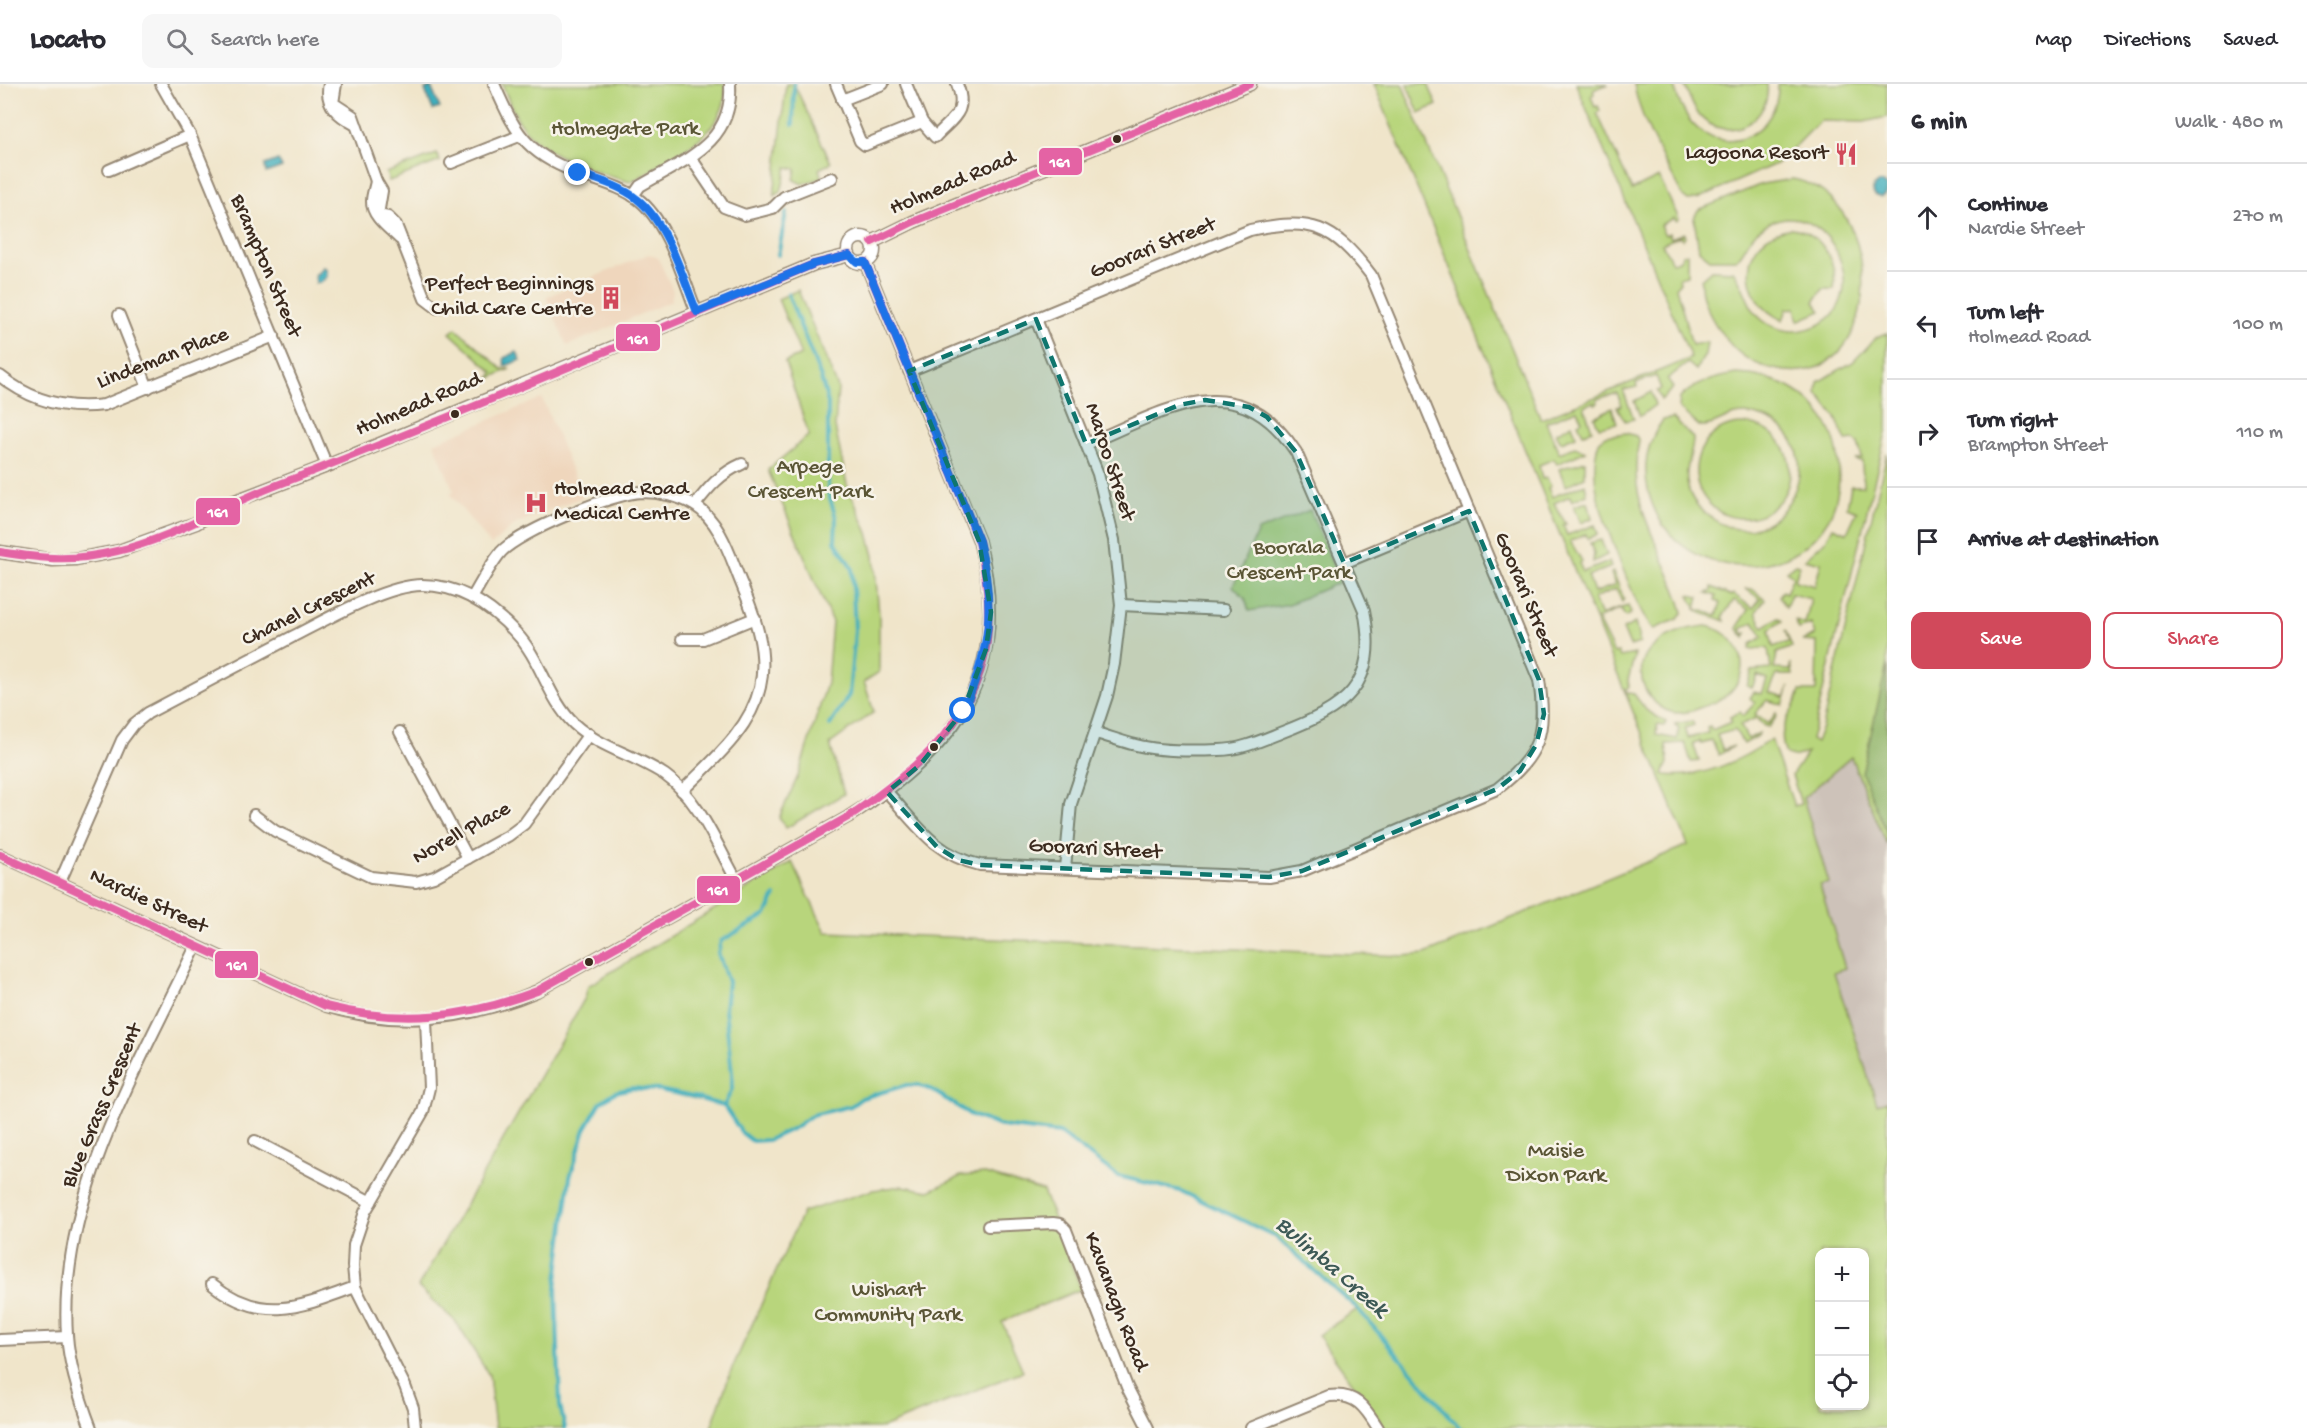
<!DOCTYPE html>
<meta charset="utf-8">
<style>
:root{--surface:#fff;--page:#f7f7f7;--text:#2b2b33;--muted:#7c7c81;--line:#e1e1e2;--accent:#d1495b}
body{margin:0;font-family:"Gochi Hand",sans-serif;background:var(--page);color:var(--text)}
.controls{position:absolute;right:18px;bottom:18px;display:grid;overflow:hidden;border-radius:12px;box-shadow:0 3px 9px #0003}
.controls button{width:54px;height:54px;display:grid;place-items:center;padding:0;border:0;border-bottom:2px solid var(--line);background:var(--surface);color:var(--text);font:30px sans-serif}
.stop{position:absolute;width:18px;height:18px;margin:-14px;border:4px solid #1a73e8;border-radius:50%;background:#fff}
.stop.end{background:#1a73e8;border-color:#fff;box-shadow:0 2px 6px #0008}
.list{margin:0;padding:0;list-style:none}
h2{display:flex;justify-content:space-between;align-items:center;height:78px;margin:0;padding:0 24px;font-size:26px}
h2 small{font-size:20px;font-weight:400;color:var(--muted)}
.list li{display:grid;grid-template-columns:39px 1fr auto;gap:18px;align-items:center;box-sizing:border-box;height:108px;padding:0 24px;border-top:2px solid var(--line)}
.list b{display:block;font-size:22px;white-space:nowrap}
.list p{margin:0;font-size:20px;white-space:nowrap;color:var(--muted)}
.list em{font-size:20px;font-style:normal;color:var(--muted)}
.actions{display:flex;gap:12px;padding:18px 24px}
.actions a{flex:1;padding:14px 0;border:2px solid var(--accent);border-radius:12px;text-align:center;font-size:21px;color:var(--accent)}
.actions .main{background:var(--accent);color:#fff}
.icon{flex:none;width:33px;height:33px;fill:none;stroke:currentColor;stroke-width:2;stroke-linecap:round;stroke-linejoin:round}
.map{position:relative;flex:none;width:1887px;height:1344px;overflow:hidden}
header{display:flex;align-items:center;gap:36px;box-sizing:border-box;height:84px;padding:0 30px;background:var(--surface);border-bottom:2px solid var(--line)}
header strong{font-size:28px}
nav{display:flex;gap:33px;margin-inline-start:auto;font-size:21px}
.search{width:420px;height:54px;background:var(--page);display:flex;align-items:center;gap:15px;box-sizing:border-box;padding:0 21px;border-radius:12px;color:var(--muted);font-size:22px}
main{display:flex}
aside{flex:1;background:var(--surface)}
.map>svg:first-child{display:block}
</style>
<header>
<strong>Locato</strong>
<div class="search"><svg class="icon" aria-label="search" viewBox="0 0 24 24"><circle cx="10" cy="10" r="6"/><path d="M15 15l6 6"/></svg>Search here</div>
<nav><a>Map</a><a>Directions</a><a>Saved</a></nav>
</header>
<main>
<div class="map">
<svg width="1887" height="1344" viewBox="0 0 1887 1344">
<rect width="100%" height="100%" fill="#f7f3e8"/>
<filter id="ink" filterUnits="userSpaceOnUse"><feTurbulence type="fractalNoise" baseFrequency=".0167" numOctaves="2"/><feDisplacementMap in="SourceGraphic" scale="12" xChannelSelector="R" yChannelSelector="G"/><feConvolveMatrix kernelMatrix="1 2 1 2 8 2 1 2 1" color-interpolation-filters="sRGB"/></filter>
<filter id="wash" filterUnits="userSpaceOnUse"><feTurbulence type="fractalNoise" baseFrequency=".008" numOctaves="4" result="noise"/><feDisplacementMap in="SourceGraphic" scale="24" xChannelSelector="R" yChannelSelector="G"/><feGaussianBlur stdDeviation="1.35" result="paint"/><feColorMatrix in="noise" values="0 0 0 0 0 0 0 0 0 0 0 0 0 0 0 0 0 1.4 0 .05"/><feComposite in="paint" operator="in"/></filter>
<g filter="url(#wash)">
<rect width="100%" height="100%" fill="#f0e5ca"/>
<g fill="#efd6bc">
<path d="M649 170 658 174 673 207 671 217 567 262 546 213Z"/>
<path d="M542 314 583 413 516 440 491 461 450 410 454 408 434 359Z"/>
</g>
<path fill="#cdc2b9" d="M1851 672 1887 761V1017L1877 1021 1834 888 1845 883 1820 801 1829 799 1803 714Z"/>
<g fill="#b8d57b" stroke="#7a804c" stroke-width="1.5" fill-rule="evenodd">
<path d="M502 0H725C730 41 689 64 658 82 649 87 641 94 630 98 600 90 544 71 525 46 514 33 509 16 502 0Z"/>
<path d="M786 0H794L831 79 819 85 822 94 802 100 794 96 796 85 787 83 781 108 774 112Z"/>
<path d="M1374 0H1402L1541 335 1691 274 1576 0H1608L1593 6 1594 10 1591 12 1595 23 1598 22 1600 27 1597 29 1632 106 1659 93 1679 135 1676 137 1674 134 1660 141 1665 151 1669 149 1671 154 1684 149 1685 153 1682 155 1680 152 1662 160 1672 178 1681 176 1682 171 1687 170V191L1679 193 1680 198 1676 203 1692 261 1707 258 1705 271 1696 286 1688 279 1667 295 1673 304 1661 316 1657 307 1661 305 1656 292 1636 299 1637 303 1623 306 1634 335 1625 337 1617 323 1622 321 1617 309 1597 315 1598 319 1595 320 1594 318 1584 322 1592 346 1583 349 1578 339 1582 337 1577 326 1546 338 1559 369 1575 363 1586 367 1557 380 1554 375 1539 381 1542 395 1546 394 1551 402 1548 404 1552 413 1585 400 1587 410 1572 417 1570 412 1554 419 1566 440 1563 441 1567 451 1595 441 1598 450 1588 455 1586 450 1570 457 1582 477 1579 479 1583 488 1609 478 1611 483 1588 492 1594 509 1615 501 1611 489 1613 488 1624 515 1622 518 1616 505 1594 514 1600 531 1628 522 1631 529 1626 533 1620 525 1597 535 1614 569 1618 568 1620 573 1635 570 1628 596 1629 603 1625 605 1627 609 1634 610 1646 626 1666 638 1664 642 1657 641 1656 651 1677 655 1679 644 1675 640 1692 637 1694 641 1685 644 1688 654 1708 649 1707 643 1710 642 1712 646 1731 638 1730 633 1740 628 1743 632 1755 619 1750 614 1754 608 1762 610 1767 595 1757 591 1752 604 1747 602 1752 587 1771 585 1768 564 1750 565 1751 560 1763 553 1754 538 1741 545 1744 550 1747 549 1745 554 1737 544 1749 526 1734 516 1723 532 1725 537C1703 527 1699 536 1689 511L1699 513 1696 525 1717 531 1721 519 1715 517 1716 512 1707 509 1712 507V503L1732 512 1733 510 1753 524 1760 515 1746 505H1752L1765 515 1756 528 1763 543 1778 534 1782 537 1769 546 1773 563 1789 558 1785 546 1792 563 1777 569 1774 585 1791 586V579L1793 591H1777L1769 608 1784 613 1789 602 1783 621 1767 616 1755 630 1768 640 1776 629 1777 632 1769 643 1764 642 1756 634 1740 641 1748 655 1759 649 1758 652 1744 660 1735 646 1717 651 1723 666 1734 662 1719 671 1712 657 1701 660 1700 657 1693 659 1699 677 1691 678 1685 659 1666 660 1668 679 1663 690 1666 691C1701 695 1743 676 1771 655L1794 722 1801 720 1792 691 1807 669 1793 673 1786 671C1775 640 1792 634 1800 607H1816L1817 558 1802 557 1815 551 1811 540 1799 545 1795 537 1805 540 1811 515 1791 510 1786 523 1779 512 1783 507 1786 509 1793 492 1786 487 1796 480 1799 481 1795 497 1815 502 1821 479 1805 475 1826 456 1833 443 1847 449 1857 427 1847 423 1851 402H1863L1862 377 1855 376 1862 374 1858 359 1854 356 1846 357 1835 332 1817 309 1818 298 1853 278 1877 253 1887 249V345L1811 656 1816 659 1822 643 1887 369V761L1851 673 1803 714 1829 799 1820 801 1845 884 1834 888 1877 1020 1887 1017V1344H1385L1318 1251 1358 1225 1275 1152 1181 1107 1118 1092 1060 1049 1001 1042 971 1031 932 1006 918 1001H906L862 1014 851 1022 813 1031 794 1044 768 1056 752 1057 742 1049 724 1022 659 1006 632 1004 615 1008 601 1018 585 1045 570 1093 556 1203 560 1322 565 1344H495L489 1291 456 1238 418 1203 585 914 588 902 792 778 826 848 1403 872 1425 870 1688 761ZM1820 1168H1864V1322H1820Z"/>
<path d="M1407 0H1428L1437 21 1419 29Z"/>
<path d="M1634 0H1673C1677 13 1683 28 1691 38 1725 78 1780 48 1778 0H1887V33L1864 38 1820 37 1780 78 1697 115 1688 116 1683 112C1666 80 1639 35 1634 0Z"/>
<path d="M1684 0H1767C1772 31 1737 57 1708 39 1695 31 1690 14 1684 0Z"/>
<path d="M437 70 440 77 389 97 386 89Z"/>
<path d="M1793 95C1887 113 1887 297 1786 287 1767 285 1747 278 1733 263 1718 247 1699 219 1701 195L1711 186 1733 187C1745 201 1746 221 1760 234 1772 245 1788 249 1803 246 1887 230 1827 94 1758 146 1748 154 1746 166 1737 175H1710L1699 166 1694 134 1698 126 1762 100Z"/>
<path d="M1792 144C1821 148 1838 178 1834 205H1823L1814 218 1821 227 1798 237 1795 224 1787 225 1783 236C1736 216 1737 152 1792 144Z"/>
<path d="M798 206 838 304 835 343 847 401 868 449 874 472 879 531V588L864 598 874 628 830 660 844 710 786 744 779 734 798 692 827 599 832 538 768 386 809 351 785 278 801 271 778 215Z"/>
<path d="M456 244 502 285H510L490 294 493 288 450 249Z"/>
<path d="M1736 290C1774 291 1808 307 1827 340 1837 357 1839 374 1839 393 1836 501 1678 515 1649 410 1642 384 1647 358 1663 336L1673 334 1693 354C1693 371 1683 384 1688 403 1691 417 1701 427 1713 435 1780 481 1842 360 1761 333 1731 322 1719 344 1699 342L1679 324 1680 314C1694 299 1716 293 1736 290Z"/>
<path d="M1651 308 1655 321 1640 332 1634 317Z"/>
<path d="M1612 324 1617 339 1599 343 1594 333Z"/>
<path d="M1572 340 1576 352 1561 358 1556 349Z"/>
<circle cx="1743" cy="387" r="47"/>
<path d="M1626 349 1636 352 1639 357C1624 423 1667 468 1683 528L1678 535 1654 545C1642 541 1601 431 1598 413 1594 396 1593 374 1599 358L1605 352Z"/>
<path d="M1585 377V393L1566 402 1559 385Z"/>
<path d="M1588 418 1592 434 1581 439 1574 422Z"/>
<path d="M1310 426 1340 498 1289 520 1249 527 1245 514 1233 502 1258 447Z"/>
<path d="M1601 456 1607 471 1593 478 1594 469 1590 459Z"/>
<path d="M1635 539 1640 559 1630 562 1623 545Z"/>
<path d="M1706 542C1736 547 1755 582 1731 607 1723 616 1711 620 1699 624 1689 628 1679 631 1668 627 1644 617 1631 584 1652 564 1667 549 1686 544 1706 542Z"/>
<path d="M985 1090 1043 1107 1081 1205 1002 1238 1023 1287 882 1344H711L731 1287 803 1128 873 1106 903 1102 929 1107 961 1092Z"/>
</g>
<path fill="#92b66b" stroke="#667044" stroke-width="1.5" d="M1887 580V750L1862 689Z"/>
<g fill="#40afbd" stroke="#3e6c6e" stroke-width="1.5">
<path d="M431 3 440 24 433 26 425 6Z"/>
<path d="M278 76 282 83 266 89 265 81Z"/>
<circle cx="1880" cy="106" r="7"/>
<path d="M323 183 327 185V193L320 199H316L315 192Z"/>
<path d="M517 268 521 276 505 282 504 274Z"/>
</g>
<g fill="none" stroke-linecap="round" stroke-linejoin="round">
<g stroke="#40afbd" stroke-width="4">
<path d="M793 41 794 0"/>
<path d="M778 171 786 129"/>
<path d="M788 210 821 294 828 319V408L836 434 835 457 852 484 855 547 849 611 830 641"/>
<path d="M724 1022 732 1005V989L725 925 728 898 718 869 721 857 766 831 775 812"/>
<path d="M565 1344 560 1322 556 1204 570 1093 585 1045 601 1018 615 1008 632 1004 659 1006 694 1013 724 1022 742 1049 752 1057 768 1056 794 1044 812 1031 851 1022 862 1014 906 1001H918L932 1006 971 1031 1001 1042 1060 1049 1118 1092 1181 1107 1275 1152 1358 1225 1460 1344"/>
</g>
</g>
</g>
<g filter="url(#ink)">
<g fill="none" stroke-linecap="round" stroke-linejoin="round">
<g stroke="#968874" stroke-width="14">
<g id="minor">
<path d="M161 0 190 51 327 382"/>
<path d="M329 0C324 21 339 32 356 41"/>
<path d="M336 0 333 19 353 32 376 97 382 107 378 131 388 133 396 141 425 215 437 224"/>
<path d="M494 0C518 56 529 71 588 93 605 99 623 104 638 115 668 138 683 194 697 229"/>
<path d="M836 0 860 57 865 61 922 38"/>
<path d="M906 0 922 38 935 53C954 33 968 28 957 0"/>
<path d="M842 16 883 0"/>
<path d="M691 74 724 123 745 131 773 124 784 113 832 94"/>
<path d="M451 79 519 52"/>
<path d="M109 86 190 51"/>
<path d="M376 97C375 104 372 110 372 117 371 132 390 145 400 155"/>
<path d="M633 112 640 102C681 77 734 61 730 0"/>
<path d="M119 231 148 304"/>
<path d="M1036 235 1098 390 1114 456 1121 521 1114 580 1107 612 1071 720 1065 784"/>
<path d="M0 292C30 316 66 326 104 321L274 252"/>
<path d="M1086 360C1164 328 1237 278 1296 368L1364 526C1379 602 1346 624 1280 649 1260 657 1240 666 1219 666 1196 667 1158 667 1136 661 1123 658 1110 653 1096 649"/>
<path d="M695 421C709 403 721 389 742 380"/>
<path d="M1344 479 1469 427"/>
<path d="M472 514C481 499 490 481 501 468 521 447 613 409 642 408 658 408 680 412 694 421 721 437 731 475 742 501 755 533 768 568 760 603 750 646 712 677 682 707"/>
<path d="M1121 521 1224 526"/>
<path d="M682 555H703L755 534"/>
<path d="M400 648 468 774"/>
<path d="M887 708C917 741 935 771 980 781L1269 793 1302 787 1497 705C1540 671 1547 649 1539 596L1371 191C1333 141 1312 133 1250 146L909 287"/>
<path d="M254 731 275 747 371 793 416 798 434 793 508 752 524 740 589 650"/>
<path d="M0 771 326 922C397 944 469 936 537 907L848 733C956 665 1014 589 979 457L865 178"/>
<path d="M60 798 122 656 134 640 148 629C196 604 244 578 292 553 325 536 386 501 422 501 459 501 491 522 516 549 541 575 548 615 574 640 599 663 637 672 665 691 699 715 716 760 736 795"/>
<path d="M255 1057 371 1118"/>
<path d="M988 1142 1053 1139 1060 1140 1066 1146 1127 1303 1148 1344"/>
<path d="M212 1200C262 1240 301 1223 355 1203"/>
<path d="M0 1256 67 1253"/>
<path d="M91 1344C80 1315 69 1282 67 1251 58 1114 139 982 196 862"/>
<path d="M415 1344 413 1324 405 1302 355 1203 353 1182 354 1161 365 1128 423 1028 429 1004 426 936"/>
<path d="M1251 1344 1329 1312C1356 1309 1365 1323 1378 1344"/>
</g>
</g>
<g stroke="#968874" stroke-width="15">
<g id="tertiary">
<circle cx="861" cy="166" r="13"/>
<path d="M872 158 913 138 1250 0"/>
<path d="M0 468 53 476 76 475 119 467 196 439 230 419 327 382 814 180 849 171"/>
</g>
</g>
<use href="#minor" stroke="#fff" stroke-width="10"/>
<use href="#tertiary" stroke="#fff" stroke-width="12"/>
<g stroke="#f7f3e8" stroke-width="12">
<g id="bus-1">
<path d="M872 158 913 138 1250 0"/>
<path d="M0 468C45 475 72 478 117 467 172 455 220 423 272 403 454 333 634 255 814 180L849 171"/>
<path d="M0 771 326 922C400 941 466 934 537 907L848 733C914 688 985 631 988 544 990 514 985 486 979 457L865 178"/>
</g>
</g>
<use href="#bus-1" stroke="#e463a4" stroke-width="8"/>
</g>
</g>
<g fill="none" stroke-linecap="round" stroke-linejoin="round" filter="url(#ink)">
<path stroke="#1a73e8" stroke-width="8" d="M578 89C598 96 621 102 637 115 667 138 683 194 697 228L814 180 849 171 857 178H865L979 457C996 522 990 566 963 627"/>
</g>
<path fill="#0f766e" fill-opacity="0.2" stroke="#0f766e" stroke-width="4.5" stroke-dasharray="12 8" stroke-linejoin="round" d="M1036 235 1086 360 1179 321 1205 316 1249 323 1267 333 1296 368 1344 479 1469 427 1539 596 1544 630 1536 661 1520 687 1497 705 1302 787 1269 793 980 781 958 776 937 763 887 708 920 681 963 627 986 565 991 528 979 457 909 287Z"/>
<defs>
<g id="restaurant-bare" transform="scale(1.8)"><path d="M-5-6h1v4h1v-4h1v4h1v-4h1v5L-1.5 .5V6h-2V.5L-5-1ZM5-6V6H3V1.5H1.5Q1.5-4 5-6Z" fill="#d1495b" stroke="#f7f3e8" stroke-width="2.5" paint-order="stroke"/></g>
<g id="building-bare" transform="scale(1.8)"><path d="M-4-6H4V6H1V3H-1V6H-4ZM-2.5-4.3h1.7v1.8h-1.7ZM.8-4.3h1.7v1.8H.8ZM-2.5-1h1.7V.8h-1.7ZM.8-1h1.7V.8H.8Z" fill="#d1495b" stroke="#f7f3e8" stroke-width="2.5" paint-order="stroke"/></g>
<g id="hospital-bare" transform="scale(1.8)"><path d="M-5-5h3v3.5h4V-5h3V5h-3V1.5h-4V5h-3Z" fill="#d1495b" stroke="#f7f3e8" stroke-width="2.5" paint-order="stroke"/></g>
</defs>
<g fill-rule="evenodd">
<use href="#restaurant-bare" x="1846" y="70"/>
<use href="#building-bare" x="611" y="214"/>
<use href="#hospital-bare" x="536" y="419"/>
</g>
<g fill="#3b2a1e" stroke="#f7f3e8" stroke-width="2">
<circle cx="1117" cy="55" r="5"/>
<circle cx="455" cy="330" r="5"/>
<circle cx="934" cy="663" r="5"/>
<circle cx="589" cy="878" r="5"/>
</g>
<g text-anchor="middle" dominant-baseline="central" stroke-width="5" stroke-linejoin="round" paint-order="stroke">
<g font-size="22" fill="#5a5535" stroke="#f7f3e8">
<text x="625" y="46">Holmegate Park</text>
<text x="810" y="384">Arpege<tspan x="810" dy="25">Crescent Park</tspan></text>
<text x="1289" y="465">Boorala<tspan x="1289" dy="25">Crescent Park</tspan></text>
<text x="1556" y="1068">Maisie<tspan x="1556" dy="25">Dixon Park</tspan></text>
<text x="888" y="1207">Wishart<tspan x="888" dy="25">Community Park</tspan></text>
</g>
<g font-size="22" fill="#3b2a1e" stroke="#f7f3e8" text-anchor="end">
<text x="1828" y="70">Lagoona Resort</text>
<text x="593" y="201">Perfect Beginnings<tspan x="593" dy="25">Child Care Centre</tspan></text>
<text x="554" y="406" text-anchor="start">Holmead Road<tspan x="554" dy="25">Medical Centre</tspan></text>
</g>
<g font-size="22" fill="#3b2a1e" stroke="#f7f3e8">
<text transform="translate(953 100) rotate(-23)">Holmead Road</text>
<text transform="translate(1153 165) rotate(-22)">Goorari Street</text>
<text transform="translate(265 182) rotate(67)">Brampton Street</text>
<text transform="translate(163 275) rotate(-21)">Lindeman Place</text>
<text transform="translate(419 321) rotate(-23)">Holmead Road</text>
<text transform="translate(1109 378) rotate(72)">Maroo Street</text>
<text transform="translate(1525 511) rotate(67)">Goorari Street</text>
<text transform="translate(309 526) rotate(-26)">Chanel Crescent</text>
<text transform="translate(462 750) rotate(-29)">Norell Place</text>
<text transform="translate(1095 766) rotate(3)">Goorari Street</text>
<text transform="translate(148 818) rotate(25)">Nardie Street</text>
<text transform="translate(103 1022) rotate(-67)">Blue Grass Crescent</text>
<text transform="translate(1115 1218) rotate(69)">Kavanagh Road</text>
</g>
<g font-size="24" font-style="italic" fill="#3d5956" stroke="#f7f3e8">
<text transform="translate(1331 1184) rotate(41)">Bulimba Creek</text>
</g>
</g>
<g stroke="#f7f3e8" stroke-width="2">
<rect x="1038" y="63" width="45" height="29" rx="6" fill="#e463a4"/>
<rect x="615" y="239" width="46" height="29" rx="6" fill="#e463a4"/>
<rect x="195" y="413" width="46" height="29" rx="6" fill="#e463a4"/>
<rect x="696" y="791" width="45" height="29" rx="6" fill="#e463a4"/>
<rect x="214" y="866" width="45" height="29" rx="6" fill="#e463a4"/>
</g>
<g font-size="16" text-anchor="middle" font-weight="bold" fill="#fff">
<text x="1060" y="83">161</text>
<text x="638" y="260">161</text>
<text x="218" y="433">161</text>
<text x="718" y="811">161</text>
<text x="237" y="886">161</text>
</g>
</svg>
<div class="controls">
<button>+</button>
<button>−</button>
<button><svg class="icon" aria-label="locate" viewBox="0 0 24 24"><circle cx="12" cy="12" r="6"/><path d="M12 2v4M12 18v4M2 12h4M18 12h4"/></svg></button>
</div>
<div class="stop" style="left:963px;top:627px"></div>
<div class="stop end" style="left:578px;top:89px"></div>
</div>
<aside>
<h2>6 min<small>Walk · 480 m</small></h2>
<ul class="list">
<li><svg class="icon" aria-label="ahead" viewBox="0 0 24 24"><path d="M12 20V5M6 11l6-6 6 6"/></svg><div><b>Continue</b><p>Nardie Street</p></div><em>270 m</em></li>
<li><svg class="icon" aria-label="left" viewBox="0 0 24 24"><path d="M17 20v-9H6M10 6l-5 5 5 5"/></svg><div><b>Turn left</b><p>Holmead Road</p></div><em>100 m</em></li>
<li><svg class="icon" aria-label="right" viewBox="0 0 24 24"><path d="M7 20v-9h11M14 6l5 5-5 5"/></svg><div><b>Turn right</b><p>Brampton Street</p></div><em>110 m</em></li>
<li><svg class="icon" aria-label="arrive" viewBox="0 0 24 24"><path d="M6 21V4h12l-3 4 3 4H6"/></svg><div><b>Arrive at destination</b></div></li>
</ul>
<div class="actions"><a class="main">Save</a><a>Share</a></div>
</aside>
</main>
